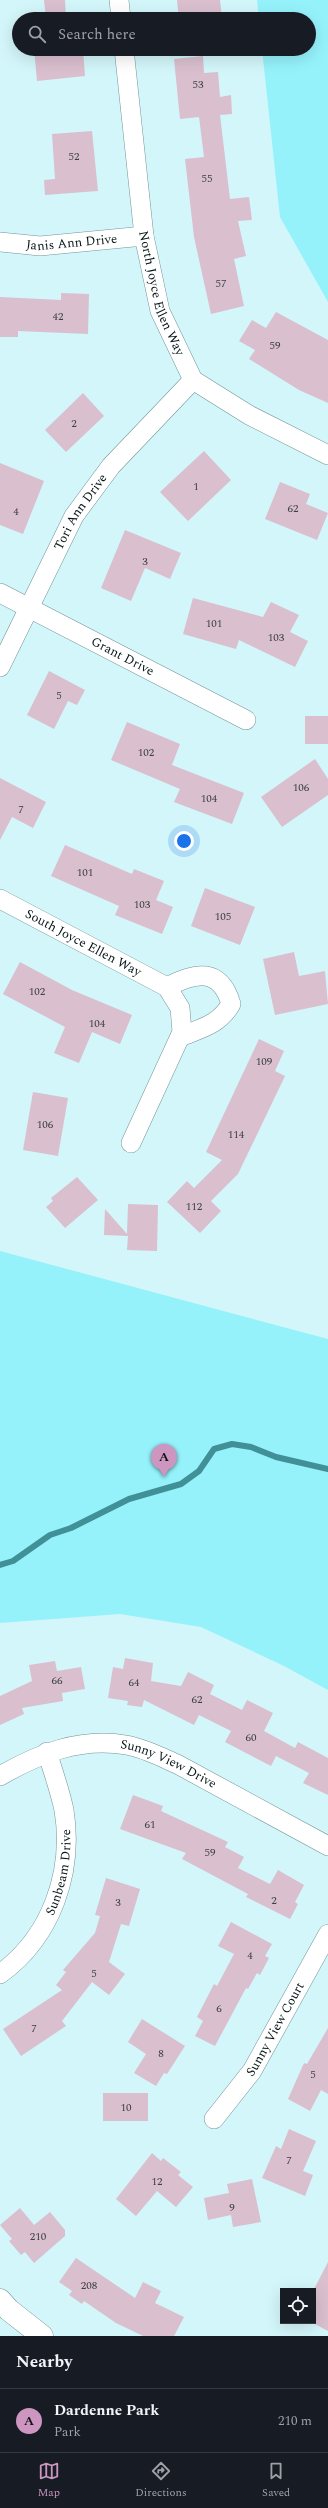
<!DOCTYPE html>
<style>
:root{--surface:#171b24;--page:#20242c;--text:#f1f3f6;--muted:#9ea1a6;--line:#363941;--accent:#cc96c0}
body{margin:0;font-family:Spectral,serif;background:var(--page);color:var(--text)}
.controls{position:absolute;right:12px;bottom:12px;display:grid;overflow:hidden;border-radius:0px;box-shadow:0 4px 16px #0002}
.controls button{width:36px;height:36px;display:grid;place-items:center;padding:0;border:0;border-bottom:1px solid var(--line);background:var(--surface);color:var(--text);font:20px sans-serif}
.you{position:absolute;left:184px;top:841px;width:14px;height:14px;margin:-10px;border:3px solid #fff;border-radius:50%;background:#1a73e8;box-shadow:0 0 0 6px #1a73e833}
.badge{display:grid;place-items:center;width:26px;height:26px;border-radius:50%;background:var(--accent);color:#111;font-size:13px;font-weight:700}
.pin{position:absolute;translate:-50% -33px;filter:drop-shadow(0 1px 2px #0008)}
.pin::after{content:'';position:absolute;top:21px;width:14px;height:12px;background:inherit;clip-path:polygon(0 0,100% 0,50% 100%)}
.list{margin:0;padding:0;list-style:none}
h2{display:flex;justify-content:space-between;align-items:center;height:52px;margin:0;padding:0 16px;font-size:17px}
h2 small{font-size:13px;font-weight:400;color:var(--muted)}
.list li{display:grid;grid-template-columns:26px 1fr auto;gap:12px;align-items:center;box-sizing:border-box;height:64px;padding:0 16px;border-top:1px solid var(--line)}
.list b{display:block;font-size:15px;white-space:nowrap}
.list p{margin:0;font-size:13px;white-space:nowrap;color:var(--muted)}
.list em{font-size:13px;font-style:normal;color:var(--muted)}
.icon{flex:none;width:22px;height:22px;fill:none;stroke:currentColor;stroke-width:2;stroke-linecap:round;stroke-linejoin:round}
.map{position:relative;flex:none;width:328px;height:2336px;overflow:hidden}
.search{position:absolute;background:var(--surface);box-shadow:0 4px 16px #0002;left:12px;right:12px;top:12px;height:44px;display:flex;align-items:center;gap:10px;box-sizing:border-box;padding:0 14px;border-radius:22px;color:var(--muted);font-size:15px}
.sheet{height:116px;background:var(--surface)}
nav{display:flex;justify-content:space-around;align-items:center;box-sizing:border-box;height:56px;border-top:1px solid var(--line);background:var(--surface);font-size:11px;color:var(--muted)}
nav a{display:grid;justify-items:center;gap:2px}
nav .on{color:var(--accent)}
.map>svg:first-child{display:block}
</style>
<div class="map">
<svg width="328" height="2336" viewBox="0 0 328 2336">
<rect width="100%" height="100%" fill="#d3f6fa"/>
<g fill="#95f2fb">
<path d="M257 0H328V302L280 217 262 49H309V19H259Z"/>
<path d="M0 1251 328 1339V1690L284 1666 201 1627 120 1614 0 1623Z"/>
</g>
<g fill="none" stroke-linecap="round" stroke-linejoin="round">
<path stroke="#419098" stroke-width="6" d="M0 1565 13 1561 50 1535 71 1528 129 1499 181 1484 199 1471 214 1449 232 1444 251 1447 276 1457 328 1469"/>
</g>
<g fill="#dabfcf">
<path d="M44 0H65L66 19H46Z"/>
<path d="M177 0H220L222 19H179Z"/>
<path d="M34 49H83L85 76 37 81Z"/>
<path d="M203 56 204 73 218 72 220 97 231 95 232 114 220 115 230 199 249 197 252 220 238 221 246 256 234 259 244 306 211 314 194 237 185 159 204 157 199 117 180 119 174 59Z"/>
<path d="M92 131 98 191 45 195 44 180 55 179 52 134Z"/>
<path d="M61 293 89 294 88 334 18 331V337H0V297L61 300Z"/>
<path d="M276 312 328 340V403L299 390 249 359 255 350 239 341 252 320 266 328Z"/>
<path d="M83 393 104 416 66 452 45 430Z"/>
<path d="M204 451 231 480 188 521 160 492Z"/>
<path d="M0 463 44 481 23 534 0 525Z"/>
<path d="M280 482 310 494 306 504 328 513 317 540 265 519Z"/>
<path d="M125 530 181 553 170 579 145 568 131 601 101 588Z"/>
<path d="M193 598 263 617 271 602 299 615 290 632 308 641 295 667 239 640 236 649 183 634Z"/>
<path d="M49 671 85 690 77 705 68 701 54 729 27 715Z"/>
<rect x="305" y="716" width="23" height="28"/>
<path d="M127 722 180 744 172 765 244 793 232 824 174 802 180 789 111 760Z"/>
<path d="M315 759 328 779V795L282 827 261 797Z"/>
<path d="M0 778 46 802 33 828 12 817 0 840Z"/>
<path d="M65 845 132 874 134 869 164 881 156 900 173 907 162 934 115 915 119 906 51 876Z"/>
<path d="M205 888 255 907 240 945 191 926Z"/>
<path d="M294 952 299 976 325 971 328 1004 275 1015 263 959Z"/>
<path d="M20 962 72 990 132 1015 120 1044 92 1032 79 1063 54 1053 65 1027 3 994Z"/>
<path d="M259 1039 284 1051 275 1071 285 1076 238 1174 211 1201 221 1211 200 1233 167 1202 187 1181 194 1188 222 1160 206 1152Z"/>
<path d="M33 1092 68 1098 58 1156 23 1150Z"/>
<path d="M77 1177 98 1200 65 1228 46 1207 53 1201 51 1198Z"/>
<path d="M128 1204 158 1205 157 1251 127 1250 128 1236 104 1235 105 1209 127 1234Z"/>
<path d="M125 1658 153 1663 151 1681 181 1686 188 1672 214 1685 210 1694 242 1710 247 1700 273 1713 264 1731 295 1748 298 1742 328 1758V1795L303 1783 309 1773 276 1756 271 1766 225 1742 231 1731 199 1715 194 1725 144 1700 142 1707 127 1705 128 1701 108 1698 113 1667 123 1669Z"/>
<path d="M55 1661 57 1671 81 1667 85 1689 62 1693 63 1701 22 1708 24 1714 0 1725V1696L32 1681 29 1665Z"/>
<path d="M133 1795 163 1806 161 1811 228 1842 225 1847 244 1857 238 1868 270 1884 278 1870 304 1885 295 1902 298 1904 290 1919 246 1897 248 1894 182 1859 186 1853 120 1829Z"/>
<path d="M106 1878 140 1889 129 1926 121 1924 109 1962 125 1974 109 1995 92 1982 62 2021 66 2026 21 2056 3 2029 62 1990 56 1985 66 1972 63 1970 95 1933 100 1916 95 1915Z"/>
<path d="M231 1922 272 1944 265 1956 269 1958 260 1975 257 1973 248 1989 246 1988 215 2046 195 2036 203 2021 197 2017 214 1984 217 1986 234 1954 218 1946Z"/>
<path d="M142 2019 185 2046 167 2074 164 2073 156 2086 134 2073 146 2054 128 2042Z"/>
<path d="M328 2028V2094L321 2090 310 2111 288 2099 304 2063 307 2064Z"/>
<rect x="103" y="2093" width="45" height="28"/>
<path d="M289 2129 316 2141 303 2171 313 2175 305 2196 262 2178 276 2146 281 2149Z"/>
<path d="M152 2153 161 2161 163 2158 181 2172 178 2175 193 2187 176 2207 157 2191 136 2216 116 2199Z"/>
<path d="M252 2179 261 2222 233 2227 231 2215 208 2220 204 2198 229 2193 227 2184Z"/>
<path d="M20 2208 34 2225 50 2212 65 2230V2236L34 2263 25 2252 21 2255 9 2241 12 2239 0 2225Z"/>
<path d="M76 2258 135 2298 143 2282 161 2291 155 2303 184 2317 174 2336H143L116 2323 84 2301 82 2304 69 2295 72 2291 59 2282Z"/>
<path d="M328 2262V2331L313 2323V2291Z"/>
</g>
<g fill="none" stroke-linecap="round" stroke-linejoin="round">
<g stroke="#739497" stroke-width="20">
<g id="street">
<path d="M119 0 121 19"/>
<path id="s1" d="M124 49 144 236 160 311 193 380 249 415 328 455"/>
<path id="s2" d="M0 242 40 246 144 236"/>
<path id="s3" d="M0 593 246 720"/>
<path id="s4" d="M0 667 74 516 111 466 193 380"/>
<path id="s5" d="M0 899 167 987 180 1008 182 1032 131 1143"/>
<path d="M167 987C196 972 220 967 231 1004 219 1025 201 1028 180 1037"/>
<path id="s6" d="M0 1776C38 1754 80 1737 126 1745 144 1748 161 1757 177 1764L328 1846"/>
<path id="s7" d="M0 1974C51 1937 74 1873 64 1810 60 1791 53 1771 47 1752"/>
<path id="s8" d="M214 2119 252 2071 328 1934"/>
</g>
</g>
<g stroke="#739497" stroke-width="23">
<path id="secondary" d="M0 2300 9 2310 42 2336"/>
</g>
<use href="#street" stroke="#fff" stroke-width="19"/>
<use href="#secondary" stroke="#fff" stroke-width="22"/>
</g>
<g text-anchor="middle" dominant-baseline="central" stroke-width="3.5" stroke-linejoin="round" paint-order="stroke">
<g font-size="11" fill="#3c4044">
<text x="198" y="84">53</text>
<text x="74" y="156">52</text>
<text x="207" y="178">55</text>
<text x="221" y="283">57</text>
<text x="58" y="316">42</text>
<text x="275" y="345">59</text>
<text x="74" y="423">2</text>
<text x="196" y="486">1</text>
<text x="293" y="508">62</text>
<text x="16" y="511">4</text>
<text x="145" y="561">3</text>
<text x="214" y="623">101</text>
<text x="276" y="637">103</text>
<text x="59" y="695">5</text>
<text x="146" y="752">102</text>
<text x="301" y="787">106</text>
<text x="209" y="798">104</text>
<text x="21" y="809">7</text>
<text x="85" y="872">101</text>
<text x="142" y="904">103</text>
<text x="223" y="916">105</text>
<text x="37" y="991">102</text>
<text x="97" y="1023">104</text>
<text x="264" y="1061">109</text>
<text x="45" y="1124">106</text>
<text x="236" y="1134">114</text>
<text x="194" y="1206">112</text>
<text x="57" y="1680">66</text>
<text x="134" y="1682">64</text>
<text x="197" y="1699">62</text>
<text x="251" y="1737">60</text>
<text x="150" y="1824">61</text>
<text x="210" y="1852">59</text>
<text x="274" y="1900">2</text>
<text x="118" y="1902">3</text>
<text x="250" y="1955">4</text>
<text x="94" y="1973">5</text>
<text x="219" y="2008">6</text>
<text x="34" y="2028">7</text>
<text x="161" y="2053">8</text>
<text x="313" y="2074">5</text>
<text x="126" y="2107">10</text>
<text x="289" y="2160">7</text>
<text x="157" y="2181">12</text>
<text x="232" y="2207">9</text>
<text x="38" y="2236">210</text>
<text x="89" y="2285">208</text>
</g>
<g font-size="13" fill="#081516" stroke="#fff">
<text stroke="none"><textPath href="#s2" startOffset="72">Janis Ann Drive</textPath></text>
<text stroke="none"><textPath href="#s1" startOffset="248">North Joyce Ellen Way</textPath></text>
<text stroke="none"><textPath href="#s4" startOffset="175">Tori Ann Drive</textPath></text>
<text stroke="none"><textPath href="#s3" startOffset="138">Grant Drive</textPath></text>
<text stroke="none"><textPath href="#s5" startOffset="94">South Joyce Ellen Way</textPath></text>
<text stroke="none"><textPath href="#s6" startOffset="179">Sunny View Drive</textPath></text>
<text stroke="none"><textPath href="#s7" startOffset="122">Sunbeam Drive</textPath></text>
<text stroke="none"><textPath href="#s8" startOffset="109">Sunny View Court</textPath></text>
</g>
</g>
</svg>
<div class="controls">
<button><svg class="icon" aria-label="locate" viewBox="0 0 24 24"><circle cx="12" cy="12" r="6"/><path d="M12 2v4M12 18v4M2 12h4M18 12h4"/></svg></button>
</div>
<div class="you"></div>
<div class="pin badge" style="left:164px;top:1477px">A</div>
<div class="search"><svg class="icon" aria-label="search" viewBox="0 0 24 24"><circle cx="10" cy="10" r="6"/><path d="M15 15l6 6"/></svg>Search here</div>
</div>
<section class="sheet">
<h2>Nearby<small></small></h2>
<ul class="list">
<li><span class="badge">A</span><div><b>Dardenne Park</b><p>Park</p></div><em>210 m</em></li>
</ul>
</section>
<nav>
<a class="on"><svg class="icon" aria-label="map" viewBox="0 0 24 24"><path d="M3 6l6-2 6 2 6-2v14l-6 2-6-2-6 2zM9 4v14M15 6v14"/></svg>Map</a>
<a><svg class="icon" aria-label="directions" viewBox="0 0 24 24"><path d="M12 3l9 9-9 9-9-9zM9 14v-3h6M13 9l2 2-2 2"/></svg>Directions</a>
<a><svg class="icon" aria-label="saved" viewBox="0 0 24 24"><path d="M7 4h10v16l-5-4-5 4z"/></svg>Saved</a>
</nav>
